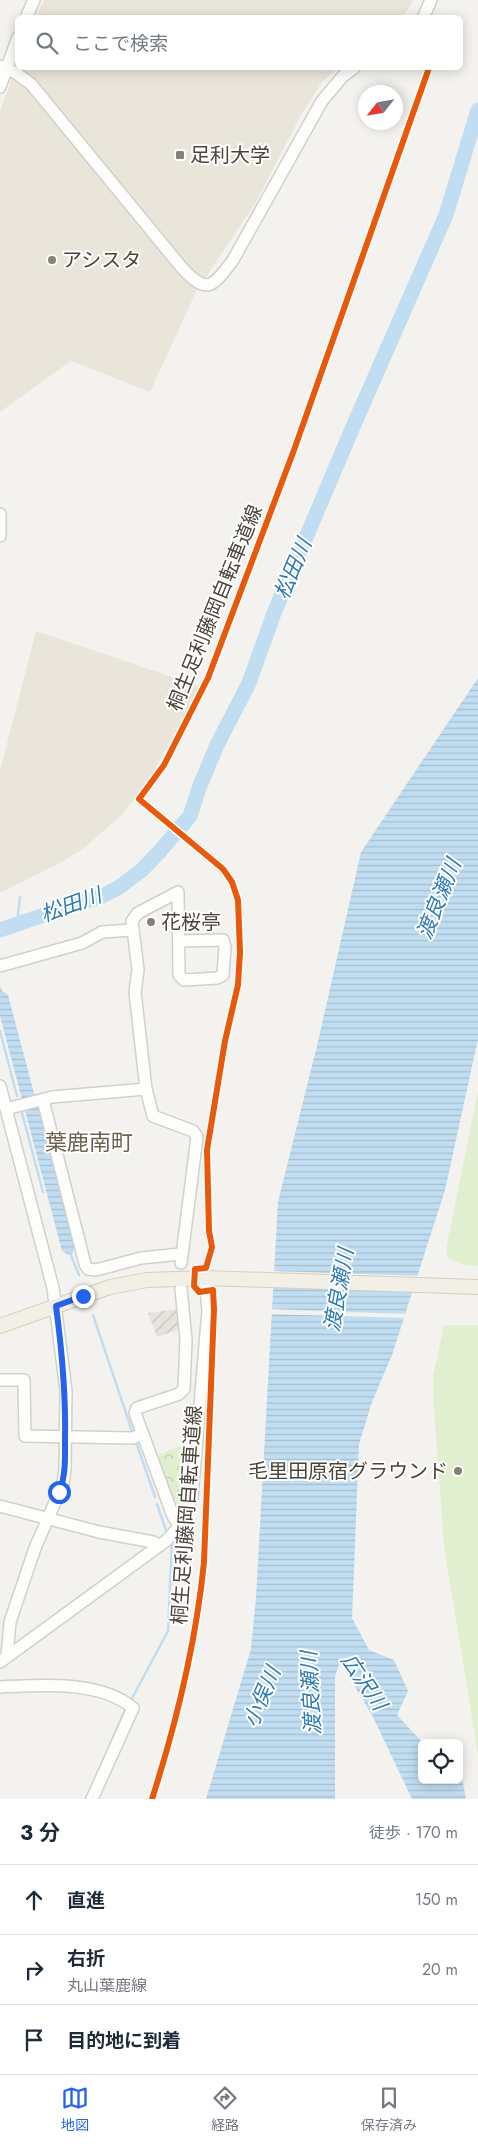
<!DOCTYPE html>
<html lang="ja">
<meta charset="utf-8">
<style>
:root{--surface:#fff;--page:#f6f6f7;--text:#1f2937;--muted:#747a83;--line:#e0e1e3;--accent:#2563eb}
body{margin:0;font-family:Jost,"Noto Sans JP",sans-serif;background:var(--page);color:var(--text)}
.controls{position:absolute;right:15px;bottom:15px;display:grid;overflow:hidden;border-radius:8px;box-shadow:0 2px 12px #0003}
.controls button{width:45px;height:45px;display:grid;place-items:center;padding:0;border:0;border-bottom:1px solid var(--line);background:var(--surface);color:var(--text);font:25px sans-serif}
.compass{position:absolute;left:358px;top:85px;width:45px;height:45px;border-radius:50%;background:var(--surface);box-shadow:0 2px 12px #0003;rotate:239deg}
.stop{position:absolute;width:15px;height:15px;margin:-11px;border:4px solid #2563eb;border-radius:50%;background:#fff}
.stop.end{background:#2563eb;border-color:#fff;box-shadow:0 1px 5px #0008}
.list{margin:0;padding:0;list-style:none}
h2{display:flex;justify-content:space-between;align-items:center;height:65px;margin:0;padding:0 20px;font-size:21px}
h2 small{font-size:16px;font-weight:400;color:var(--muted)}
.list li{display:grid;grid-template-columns:32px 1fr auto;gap:15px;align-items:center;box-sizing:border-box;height:70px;padding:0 20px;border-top:1px solid var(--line)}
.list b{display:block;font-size:19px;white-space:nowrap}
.list p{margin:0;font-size:16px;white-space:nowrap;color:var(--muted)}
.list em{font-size:16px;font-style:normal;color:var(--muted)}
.icon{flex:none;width:28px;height:28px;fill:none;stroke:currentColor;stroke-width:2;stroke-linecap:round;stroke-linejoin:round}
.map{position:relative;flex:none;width:478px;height:1799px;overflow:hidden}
.search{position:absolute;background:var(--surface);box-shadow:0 2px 12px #0003;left:15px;right:15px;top:15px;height:55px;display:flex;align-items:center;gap:12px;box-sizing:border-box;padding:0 18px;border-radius:8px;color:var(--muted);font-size:19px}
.sheet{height:275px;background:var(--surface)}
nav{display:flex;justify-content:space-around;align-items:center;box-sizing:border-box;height:70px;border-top:1px solid var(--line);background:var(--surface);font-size:14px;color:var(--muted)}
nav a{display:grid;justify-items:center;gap:2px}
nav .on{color:var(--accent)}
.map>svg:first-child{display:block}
</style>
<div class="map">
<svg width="478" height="1799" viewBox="0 0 478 1799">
<defs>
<pattern id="industrial-furrows" width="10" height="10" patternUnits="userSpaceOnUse" patternTransform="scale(1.25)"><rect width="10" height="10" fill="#e6e2de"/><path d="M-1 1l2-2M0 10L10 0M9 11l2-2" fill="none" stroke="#c7c3bf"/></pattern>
<pattern id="park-crowns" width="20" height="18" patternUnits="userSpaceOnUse" patternTransform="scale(1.25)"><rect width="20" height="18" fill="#e1eecf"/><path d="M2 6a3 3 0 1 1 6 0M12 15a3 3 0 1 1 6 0" fill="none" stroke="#c3cdb2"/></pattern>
<pattern id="water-rules" width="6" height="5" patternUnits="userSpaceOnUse" patternTransform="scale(1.25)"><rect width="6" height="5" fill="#c0ddf1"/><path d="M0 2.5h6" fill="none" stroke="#a6bfcf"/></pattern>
</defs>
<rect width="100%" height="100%" fill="#f4f2ee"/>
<path fill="url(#industrial-furrows)" d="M179 1309 180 1329 157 1337 148 1313Z"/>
<g fill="#eae5da">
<path d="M44 0H414L402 18 36 17Z"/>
<path d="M17 65 18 68H338L322 82 300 117 256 202 196 292 150 392 71 361 0 412V111Z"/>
<path d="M36 631 199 686 184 717 147 783 121 816 85 847 62 862 0 893V771Z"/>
</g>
<g fill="#e1eecf">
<path d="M478 1091V1266L464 1265 447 1257 446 1249Z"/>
<path d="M444 1325H478V1755L444 1546 433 1395V1376Z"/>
</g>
<path fill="url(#park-crowns)" d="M187 1444 185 1490 182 1504H175L170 1501 154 1456Z"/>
<g fill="url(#water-rules)">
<path d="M478 678V1039L445 1190 392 1355 372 1402 359 1444 352 1618 369 1650 394 1660 408 1691 397 1715 423 1743H422V1780H459V1776L462 1778 466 1799H412L372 1715 340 1662 335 1676V1799H206L251 1649 256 1598 278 1202 317 1046 361 852Z"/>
<path d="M0 985 2 991 8 995 75 1248 71 1256 62 1251 0 1016Z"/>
</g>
<g fill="#f4f2ee">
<path d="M271 1271 420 1276 416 1289 270 1284Z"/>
<path d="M269 1309 408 1314 407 1318 268 1314Z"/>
</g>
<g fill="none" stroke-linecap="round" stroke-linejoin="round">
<g stroke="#c0ddf1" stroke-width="2.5">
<path d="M17 923 20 897"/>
<path d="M0 1031 17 1096"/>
<path d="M22 1113 43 1192"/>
<path d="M70 1253 79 1275"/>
<path d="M93 1315 132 1431"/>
<path d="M136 1442 155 1497"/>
<path d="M157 1504 167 1533"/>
<path d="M130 1702 168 1631 172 1543"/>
<path d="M90 1791 126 1708"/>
</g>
<path stroke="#c0ddf1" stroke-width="15" d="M0 930 85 901 98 898 118 888 142 870 160 851 190 816 199 788 217 745 249 683 274 613 352 429 446 215 478 110"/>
<g stroke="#d2d0cb" stroke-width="14">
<g id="minor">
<path d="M26 18 34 0"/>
<path d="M423 18 431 0"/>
<path d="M0 66 16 73 31 84 182 268C208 296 213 286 233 260L322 101 343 76 354 68"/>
<path d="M0 87 18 37"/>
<path d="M0 514V536"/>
<path d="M179 941 223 940 225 947 223 975 217 978 184 980 179 975 178 892 138 913 132 921 138 970 135 992 146 1089 153 1116 193 1131 197 1137 181 1263"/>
<path d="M0 966 82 943 102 932 132 930"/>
<path d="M0 1086 53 1288 66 1391 65 1469 63 1484 35 1548 10 1622 7 1656"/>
<path d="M43 1100 85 1264 88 1269 96 1270 141 1258 181 1254"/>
<path d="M6 1109 52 1097 146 1089"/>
<path d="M0 1380H24L25 1436 133 1438 142 1434"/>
<path d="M0 1506 99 1532 153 1542 159 1546"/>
<path d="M180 1527 173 1516 135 1413 137 1408 179 1394 184 1389 186 1340 181 1289"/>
<path d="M0 1662 167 1540C181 1526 187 1515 192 1497L208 1310 205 1278"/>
<path d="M0 1687C41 1685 100 1680 133 1708L92 1799"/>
</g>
</g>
<g stroke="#d6cebb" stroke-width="16">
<path id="major" d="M0 1326 110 1287 147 1280 205 1278 478 1287"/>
</g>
<use href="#minor" stroke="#fdfdfc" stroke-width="11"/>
<use href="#major" stroke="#f2efe6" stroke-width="14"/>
<g stroke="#fff" stroke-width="9">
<path id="cycleway" d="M152 1799C177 1721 196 1643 204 1562L214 1309 213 1290 199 1292 194 1286 195 1269 206 1268 212 1247 209 1231 207 1150 225 1041 238 985 240 952 238 900 232 882 223 869 139 799 164 765 208 678 294 450 429 68"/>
</g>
<use href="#cycleway" stroke="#e8590c" stroke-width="6"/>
</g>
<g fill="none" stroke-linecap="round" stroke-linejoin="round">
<path stroke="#2563eb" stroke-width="6" d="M59 1492C66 1476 65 1458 65 1440 66 1394 62 1351 56 1306L83 1296"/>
</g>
<g fill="#868178" stroke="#fff" stroke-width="2">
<rect x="175" y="150" width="10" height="10" rx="2.5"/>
<circle cx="52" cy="260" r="5"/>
<circle cx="151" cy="922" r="5"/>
<circle cx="458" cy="1471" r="5"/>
</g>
<g text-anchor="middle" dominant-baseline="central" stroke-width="4" stroke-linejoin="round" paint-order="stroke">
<g font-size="20" fill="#4b4439" stroke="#fff" text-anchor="start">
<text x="190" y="155">足利大学</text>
<text x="62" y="260">アシスタ</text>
<text x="161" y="922">花桜亭</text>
<text x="448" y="1471" text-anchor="end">毛里田原宿グラウンド</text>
</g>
<g font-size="20" fill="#4b4439" stroke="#fff">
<text transform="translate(215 608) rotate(-68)">桐生足利藤岡自転車道線</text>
<text transform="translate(187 1515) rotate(-86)">桐生足利藤岡自転車道線</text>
</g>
<g font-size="21" font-style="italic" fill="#2e7ab2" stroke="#fff">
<text transform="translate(293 569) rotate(-67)">松田川</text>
<text transform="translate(439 899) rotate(-68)">渡良瀬川</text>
<text transform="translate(71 905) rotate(-20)">松田川</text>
<text transform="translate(339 1290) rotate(-80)">渡良瀬川</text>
<text transform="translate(364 1682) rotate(56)">広沢川</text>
<text transform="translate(311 1693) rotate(-93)">渡良瀬川</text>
<text transform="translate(262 1697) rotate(-67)">小俣川</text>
</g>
<g font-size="22" fill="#6e6250" stroke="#fff">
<text x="89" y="1142">葉鹿南町</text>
</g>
</g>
</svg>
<div class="controls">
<button><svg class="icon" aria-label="locate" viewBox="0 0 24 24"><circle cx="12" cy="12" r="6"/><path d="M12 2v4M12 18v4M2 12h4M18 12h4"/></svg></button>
</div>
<svg class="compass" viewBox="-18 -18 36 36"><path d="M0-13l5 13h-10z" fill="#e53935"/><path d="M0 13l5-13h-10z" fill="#747a83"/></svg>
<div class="stop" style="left:59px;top:1492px"></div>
<div class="stop end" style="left:83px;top:1296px"></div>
<div class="search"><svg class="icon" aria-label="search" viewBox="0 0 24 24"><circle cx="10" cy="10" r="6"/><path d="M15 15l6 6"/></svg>ここで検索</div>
</div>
<section class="sheet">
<h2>3 分<small>徒歩 · 170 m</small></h2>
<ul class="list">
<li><svg class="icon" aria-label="ahead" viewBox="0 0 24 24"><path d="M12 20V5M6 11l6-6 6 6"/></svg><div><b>直進</b></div><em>150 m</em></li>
<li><svg class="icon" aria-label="right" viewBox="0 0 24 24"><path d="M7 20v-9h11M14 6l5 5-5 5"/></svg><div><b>右折</b><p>丸山葉鹿線</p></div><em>20 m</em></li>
<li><svg class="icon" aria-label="arrive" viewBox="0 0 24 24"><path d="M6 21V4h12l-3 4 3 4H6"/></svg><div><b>目的地に到着</b></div></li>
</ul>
</section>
<nav>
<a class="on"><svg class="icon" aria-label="map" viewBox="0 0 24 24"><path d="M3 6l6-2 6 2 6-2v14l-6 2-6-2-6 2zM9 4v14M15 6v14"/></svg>地図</a>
<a><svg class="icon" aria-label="directions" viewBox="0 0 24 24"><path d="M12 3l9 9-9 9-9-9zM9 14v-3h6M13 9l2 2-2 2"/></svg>経路</a>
<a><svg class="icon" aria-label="saved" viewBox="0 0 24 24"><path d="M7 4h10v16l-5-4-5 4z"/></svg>保存済み</a>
</nav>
